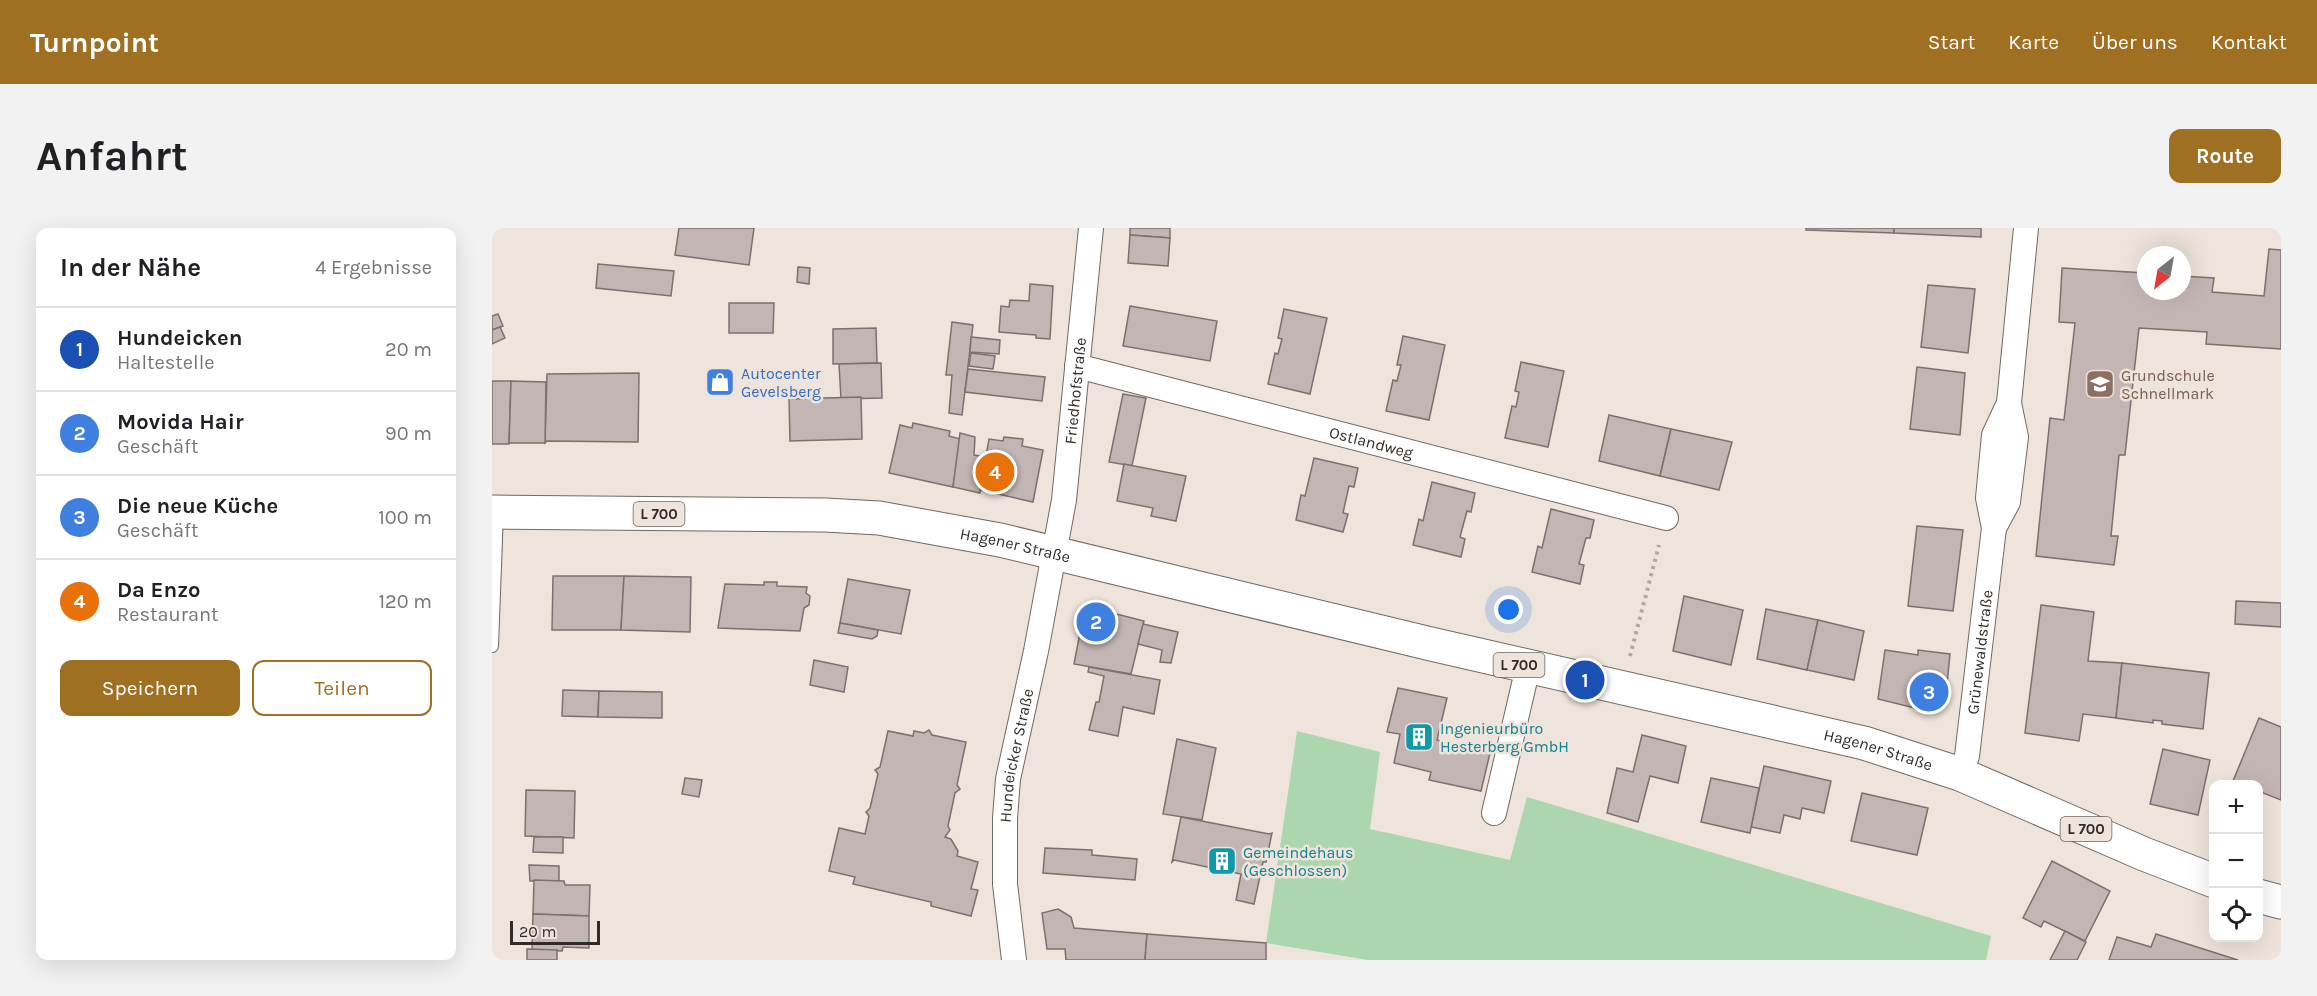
<!DOCTYPE html>
<html lang="de">
<meta charset="utf-8">
<style>
:root{--surface:#fff;--page:#f2f2f2;--text:#202124;--muted:#757577;--line:#e0e0e0;--accent:#9f6f22}
body{margin:0;font-family:Karla,sans-serif;background:var(--page);color:var(--text)}
.controls{position:absolute;right:18px;bottom:18px;display:grid;overflow:hidden;border-radius:12px;box-shadow:0 6px 24px #0002}
.controls button{width:54px;height:54px;display:grid;place-items:center;padding:0;border:0;border-bottom:2px solid var(--line);background:var(--surface);color:var(--text);font:30px sans-serif}
.compass{position:absolute;left:1645px;top:18px;width:54px;height:54px;border-radius:50%;background:var(--surface);box-shadow:0 6px 24px #0002;rotate:211deg}
.scale{position:absolute;left:18px;bottom:15px;width:90px;box-sizing:border-box;padding-left:6px;border:3px solid #302c29;border-top:0;font-size:16px;line-height:21px;white-space:nowrap;color:#302c29;-webkit-text-stroke:4px #eee4dc;paint-order:stroke}
.you{position:absolute;left:1017px;top:382px;width:21px;height:21px;margin:-15px;border:4px solid #fff;border-radius:50%;background:#1a73e8;box-shadow:0 0 0 9px #1a73e833}
.badge{display:grid;place-items:center;width:39px;height:39px;border-radius:50%;background:var(--accent);color:#fff;font-size:20px;font-weight:700}
.pin{position:absolute;translate:-50% -50%;border:3px solid #fff;box-shadow:0 2px 6px #0006}
.list{margin:0;padding:0;list-style:none}
h2{display:flex;justify-content:space-between;align-items:center;height:78px;margin:0;padding:0 24px;font-size:26px}
h2 small{font-size:20px;font-weight:400;color:var(--muted)}
.list li{display:grid;grid-template-columns:39px 1fr auto;gap:18px;align-items:center;box-sizing:border-box;height:84px;padding:0 24px;border-top:2px solid var(--line)}
.list b{display:block;font-size:22px;white-space:nowrap}
.list p{margin:0;font-size:20px;white-space:nowrap;color:var(--muted)}
.list em{font-size:20px;font-style:normal;color:var(--muted)}
.actions{display:flex;gap:12px;padding:18px 24px}
.actions a{flex:1;padding:14px 0;border:2px solid var(--accent);border-radius:12px;text-align:center;font-size:21px;color:var(--accent)}
.actions .main{background:var(--accent);color:#fff}
.icon{flex:none;width:33px;height:33px;fill:none;stroke:currentColor;stroke-width:2;stroke-linecap:round;stroke-linejoin:round}
.map{position:relative;flex:none;width:1789px;height:732px;overflow:hidden;border-radius:12px}
header{display:flex;align-items:center;gap:36px;box-sizing:border-box;height:84px;padding:0 30px;background:var(--accent);color:#fff}
header strong{font-size:28px}
nav{display:flex;gap:33px;margin-inline-start:auto;font-size:21px}
.intro{display:flex;align-items:center;justify-content:space-between;box-sizing:border-box;height:144px;padding:0 36px}
h1{margin:0;font-size:42px}
.button{padding:15px 27px;border-radius:12px;background:var(--accent);color:#fff;font-size:21px;font-weight:700}
main{display:flex;gap:36px;padding:0 36px}
aside{flex:1;background:var(--surface);border-radius:12px;box-shadow:0 6px 24px #0002}
.map>svg:first-child{display:block}
</style>
<header>
<strong>Turnpoint</strong>
<nav><a>Start</a><a>Karte</a><a>Über uns</a><a>Kontakt</a></nav>
</header>
<div class="intro"><h1>Anfahrt</h1><a class="button">Route</a></div>
<main>
<aside>
<h2>In der Nähe<small>4 Ergebnisse</small></h2>
<ul class="list">
<li><span class="badge" style="background:#1a4fb4">1</span><div><b>Hundeicken</b><p>Haltestelle</p></div><em>20 m</em></li>
<li><span class="badge" style="background:#3f7fe0">2</span><div><b>Movida Hair</b><p>Geschäft</p></div><em>90 m</em></li>
<li><span class="badge" style="background:#3f7fe0">3</span><div><b>Die neue Küche</b><p>Geschäft</p></div><em>100 m</em></li>
<li><span class="badge" style="background:#e8710a">4</span><div><b>Da Enzo</b><p>Restaurant</p></div><em>120 m</em></li>
</ul>
<div class="actions"><a class="main">Speichern</a><a>Teilen</a></div>
</aside>
<div class="map">
<svg width="1789" height="732" viewBox="0 0 1789 732">
<rect width="100%" height="100%" fill="#eee4dc"/>
<path fill="#abd6ae" d="M805 503 888 524 878 601 1018 632 1035 569 1499 708 1494 732H876L774 715Z"/>
<g fill="#c2b5b4" stroke="#7c706f" stroke-width="1.5">
<path d="M187 0H262L257 37 183 27Z"/>
<path d="M638 0H678V10L638 7Z"/>
<path d="M1314 0H1402V5L1314 2Z"/>
<path d="M1402 0H1489V9L1402 5Z"/>
<path d="M638 7 678 10 676 38 636 35Z"/>
<path d="M1777 21 1789 22V121L1714 116 1715 104 1647 100 1633 227H1627L1619 308H1626L1622 337 1544 328 1558 190 1572 192 1583 95 1567 94 1570 40 1654 45V63H1690V48L1722 50 1720 64 1772 68Z"/>
<path d="M106 36 182 43 179 68 104 60Z"/>
<path d="M306 39 318 40 317 56 305 54Z"/>
<path d="M538 56 561 58 558 111 544 110V107L507 104 509 78 517 79 518 72 537 73Z"/>
<path d="M1436 57 1483 61 1476 125 1429 119Z"/>
<path d="M237 75H282L281 105H237Z"/>
<path d="M638 78 725 93 718 133 631 118Z"/>
<path d="M792 81 835 90 818 166 776 156 783 125 786 126 790 111 786 110Z"/>
<path d="M6 86 11 98 0 102V88Z"/>
<path d="M460 94 481 97 470 187 457 185 460 147H454Z"/>
<path d="M8 99 13 110 0 116V102Z"/>
<path d="M384 100 385 135 341 136V101Z"/>
<path d="M911 108 953 117 937 192 894 183 901 152 905 153 909 137H905Z"/>
<path d="M479 109 508 112 507 126 478 124Z"/>
<path d="M479 125 503 128 501 141 477 138Z"/>
<path d="M1029 134 1072 143 1056 219 1013 210 1020 178 1024 179 1027 164 1023 163Z"/>
<path d="M389 135 390 170 349 171 347 136Z"/>
<path d="M1425 139 1473 145 1468 207 1418 201Z"/>
<path d="M476 141 553 149 550 173 473 164Z"/>
<path d="M147 145 146 214 55 213 53 215 55 146Z"/>
<path d="M0 153H19L17 216H0Z"/>
<path d="M19 153 54 154 53 215H17Z"/>
<path d="M631 166 654 170 640 238 617 234Z"/>
<path d="M369 169 370 211 298 213 297 171Z"/>
<path d="M1117 187 1179 201 1168 248 1107 233Z"/>
<path d="M421 195 458 203 457 208 468 211 461 259 397 245 408 197 420 200Z"/>
<path d="M1179 201 1240 214 1227 262 1168 248Z"/>
<path d="M468 205 483 209 482 227 488 228 493 233 488 265 461 259Z"/>
<path d="M512 209 531 211 530 218 551 222 541 274 488 262 497 211 511 213Z"/>
<path d="M822 230 866 240 862 259 857 258 851 285 856 286 851 304 804 292 809 267 813 268Z"/>
<path d="M632 236 694 248 684 293 659 288 661 280 625 273Z"/>
<path d="M940 254 983 265 979 284 975 283 968 309 973 311 969 329 921 317 927 291 931 293Z"/>
<path d="M1059 281 1102 292 1098 310H1094L1087 336 1092 337 1088 356 1040 344 1046 318 1050 320Z"/>
<path d="M1425 298 1471 302 1461 383 1416 378Z"/>
<path d="M61 348H132L129 402H60Z"/>
<path d="M132 348 199 349 198 404 129 402Z"/>
<path d="M356 351 418 362 409 406 348 395Z"/>
<path d="M272 354H285V358L315 359 314 365 318 368 317 377 312 380 308 403 226 400 233 356 272 357Z"/>
<path d="M1192 368 1251 382 1239 437 1181 423Z"/>
<path d="M1744 373 1789 375V399L1743 396Z"/>
<path d="M1549 377 1602 384 1596 433 1630 435 1624 490 1591 486 1587 513 1533 505Z"/>
<path d="M605 381 652 393 639 446 582 436 591 389Z"/>
<path d="M1274 381 1326 392 1315 442 1265 431Z"/>
<path d="M1326 392 1372 403 1362 452 1315 442Z"/>
<path d="M348 395 386 402 385 408 380 411 346 405Z"/>
<path d="M651 396 686 404 679 435 668 434 670 422 646 416Z"/>
<path d="M1393 422 1426 427V422L1458 426 1453 476 1449 481 1439 484 1386 471Z"/>
<path d="M322 432 356 439 352 464 318 457Z"/>
<path d="M1630 435 1717 445 1711 501 1670 496V493L1661 492V495L1624 490Z"/>
<path d="M597 439 668 452 662 486 631 479 626 508 597 502 604 474H607L612 448 596 444Z"/>
<path d="M906 460 955 470 945 512 998 525 989 563 937 552 939 544 902 535 908 506 895 504Z"/>
<path d="M71 462 107 463 106 489 70 488Z"/>
<path d="M107 463 170 464V490L106 489Z"/>
<path d="M1767 490 1789 499V572L1766 563V556H1749L1741 553Z"/>
<path d="M437 502 440 507 474 514 465 557 468 561 463 565 456 598 458 602 453 609 459 611 466 623 465 628 486 634 479 661 486 662 479 688 439 678V674L361 656 363 649 337 643 347 600 373 606 377 588 374 584 378 580 386 546 383 542 388 539 396 503 421 508 422 503 432 505Z"/>
<path d="M1150 507 1194 518 1186 555 1158 548 1146 594 1115 585 1125 540 1141 544Z"/>
<path d="M685 511 724 520 710 592 671 586Z"/>
<path d="M1671 521 1718 532 1706 587 1658 576Z"/>
<path d="M1272 538 1339 553 1332 585 1310 580 1308 591 1292 587 1288 605 1259 599Z"/>
<path d="M193 550 210 552 207 569 190 566Z"/>
<path d="M1219 550 1267 560 1258 605 1209 594Z"/>
<path d="M34 562 83 563 82 610 33 608Z"/>
<path d="M1370 565 1436 580 1425 627 1359 613Z"/>
<path d="M689 589 777 606 780 605 774 634H771L762 676 744 672 749 646 682 632 680 634Z"/>
<path d="M42 609H71V625L41 624Z"/>
<path d="M553 620 600 622V627L645 631 643 652 551 645Z"/>
<path d="M1560 633 1618 663 1593 713 1552 693 1549 699 1531 690Z"/>
<path d="M37 637 67 638V653H38Z"/>
<path d="M42 652 72 653 73 657H98L97 688 41 686Z"/>
<path d="M566 681 579 689 582 700 655 706 653 732H574L573 721H555L550 685Z"/>
<path d="M41 686 97 688V720L71 719 70 723 40 722Z"/>
<path d="M1573 703 1594 714 1585 732H1558Z"/>
<path d="M655 706 774 715V732H653Z"/>
<path d="M1664 706 1746 732H1617L1625 709 1659 719Z"/>
<path d="M35 721 65 722V732H35Z"/>
</g>
<g fill="none" stroke-linecap="round" stroke-linejoin="round">
<g stroke="#716861" stroke-width="14">
<path id="service" d="M0 418 5 284"/>
</g>
<g stroke="#716861" stroke-width="26">
<g id="minor">
<path id="s1" d="M585 138 1174 290"/>
<path d="M1502 300 1516 274 1524 209 1517 175 1534 0"/>
<path id="s2" d="M1468 546 1475 528 1502 300 1496 270 1502 207 1517 175"/>
<path d="M1002 585 1036 439"/>
<path id="s3" d="M522 732 513 656V590L516 551 544 423 572 272 599 0"/>
</g>
</g>
<g stroke="#716861" stroke-width="35">
<g id="primary">
<path id="s4" d="M0 284 333 287 387 290 508 312 939 416 1372 515 1468 546 1652 626 1722 653"/>
<path d="M1766 668 1789 674"/>
</g>
</g>
<path stroke="#afa7a1" stroke-width="4" stroke-dasharray="3 4.5" stroke-linecap="butt" d="M1138 428 1167 317"/>
<use href="#service" stroke="#fff" stroke-width="12"/>
<use href="#minor" stroke="#fff" stroke-width="24"/>
<use href="#primary" stroke="#fff" stroke-width="33"/>
</g>
<defs>
<g id="shop-square" transform="scale(1.5)"><rect x="-9" y="-9" width="18" height="18" rx="4" fill="#3f7fe0" stroke="#eee4dc"/><path d="M-5-2.5h2.3a2.7 3.5 0 0 1 5.4 0H5L5.5 6h-11ZM-1.5-2.5h3a1.5 2.3 0 0 0-3 0Z" fill="#fff"/></g>
<g id="school-square" transform="scale(1.5)"><rect x="-9" y="-9" width="18" height="18" rx="4" fill="#8d6e63" stroke="#eee4dc"/><path d="M0-5L7-2L0 1L-7-2ZM-4 1L0 2.5L4 1V4Q0 6-4 4Z" fill="#fff"/></g>
<g id="building-square" transform="scale(1.5)"><rect x="-9" y="-9" width="18" height="18" rx="4" fill="#0f9aa8" stroke="#eee4dc"/><path d="M-4-6H4V6H1V3H-1V6H-4ZM-2.5-4.3h1.7v1.8h-1.7ZM.8-4.3h1.7v1.8H.8ZM-2.5-1h1.7V.8h-1.7ZM.8-1h1.7V.8H.8Z" fill="#fff"/></g>
</defs>
<g fill-rule="evenodd">
<use href="#shop-square" x="228" y="154"/>
<use href="#school-square" x="1608" y="156"/>
<use href="#building-square" x="927" y="509"/>
<use href="#building-square" x="730" y="633"/>
</g>
<g text-anchor="middle" dominant-baseline="central" stroke-width="5" stroke-linejoin="round" paint-order="stroke">
<g fill="#eee4dc" stroke="#69635f" stroke-width="1.5">
<rect x="141.5" y="274" width="51" height="24" rx="4.5"/>
<rect x="1001.5" y="425" width="51" height="24" rx="4.5"/>
<rect x="1568.5" y="589" width="51" height="24" rx="4.5"/>
</g>
<g font-size="15" font-weight="bold" fill="#302c29">
<text x="167" y="286">L 700</text>
<text x="1027" y="437">L 700</text>
<text x="1594" y="601">L 700</text>
</g>
<g font-size="16" fill="#366cbe" stroke="#eee4dc" text-anchor="start">
<text x="249" y="145">Autocenter<tspan x="249" dy="18">Gevelsberg</tspan></text>
</g>
<g font-size="16" fill="#785e54" stroke="#eee4dc" text-anchor="start">
<text x="1629" y="147">Grundschule<tspan x="1629" dy="18">Schnellmark</tspan></text>
</g>
<g font-size="16" fill="#302c29" stroke="#eee4dc">
<text stroke="none"><textPath href="#s3" startOffset="576">Friedhofstraße</textPath></text>
<text stroke="none"><textPath href="#s1" startOffset="304">Ostlandweg</textPath></text>
<text stroke="none"><textPath href="#s4" startOffset="526">Hagener Straße</textPath></text>
<text stroke="none"><textPath href="#s2" startOffset="124">Grünewaldstraße</textPath></text>
<text stroke="none"><textPath href="#s4" startOffset="1413">Hagener Straße</textPath></text>
<text stroke="none"><textPath href="#s3" startOffset="206">Hundeicker Straße</textPath></text>
</g>
<g font-size="16" fill="#0d838f" stroke="#eee4dc" text-anchor="start">
<text x="948" y="500">Ingenieurbüro<tspan x="948" dy="18">Hesterberg GmbH</tspan></text>
<text x="751" y="624">Gemeindehaus<tspan x="751" dy="18">(Geschlossen)</tspan></text>
</g>
</g>
</svg>
<div class="controls">
<button>+</button>
<button>−</button>
<button><svg class="icon" aria-label="locate" viewBox="0 0 24 24"><circle cx="12" cy="12" r="6"/><path d="M12 2v4M12 18v4M2 12h4M18 12h4"/></svg></button>
</div>
<svg class="compass" viewBox="-18 -18 36 36"><path d="M0-13l5 13h-10z" fill="#e53935"/><path d="M0 13l5-13h-10z" fill="#757577"/></svg>
<div class="scale">20 m</div>
<div class="you"></div>
<div class="pin badge" style="left:1093px;top:452px;background:#1a4fb4">1</div>
<div class="pin badge" style="left:604px;top:394px;background:#3f7fe0">2</div>
<div class="pin badge" style="left:1437px;top:464px;background:#3f7fe0">3</div>
<div class="pin badge" style="left:503px;top:244px;background:#e8710a">4</div>
</div>
</main>
